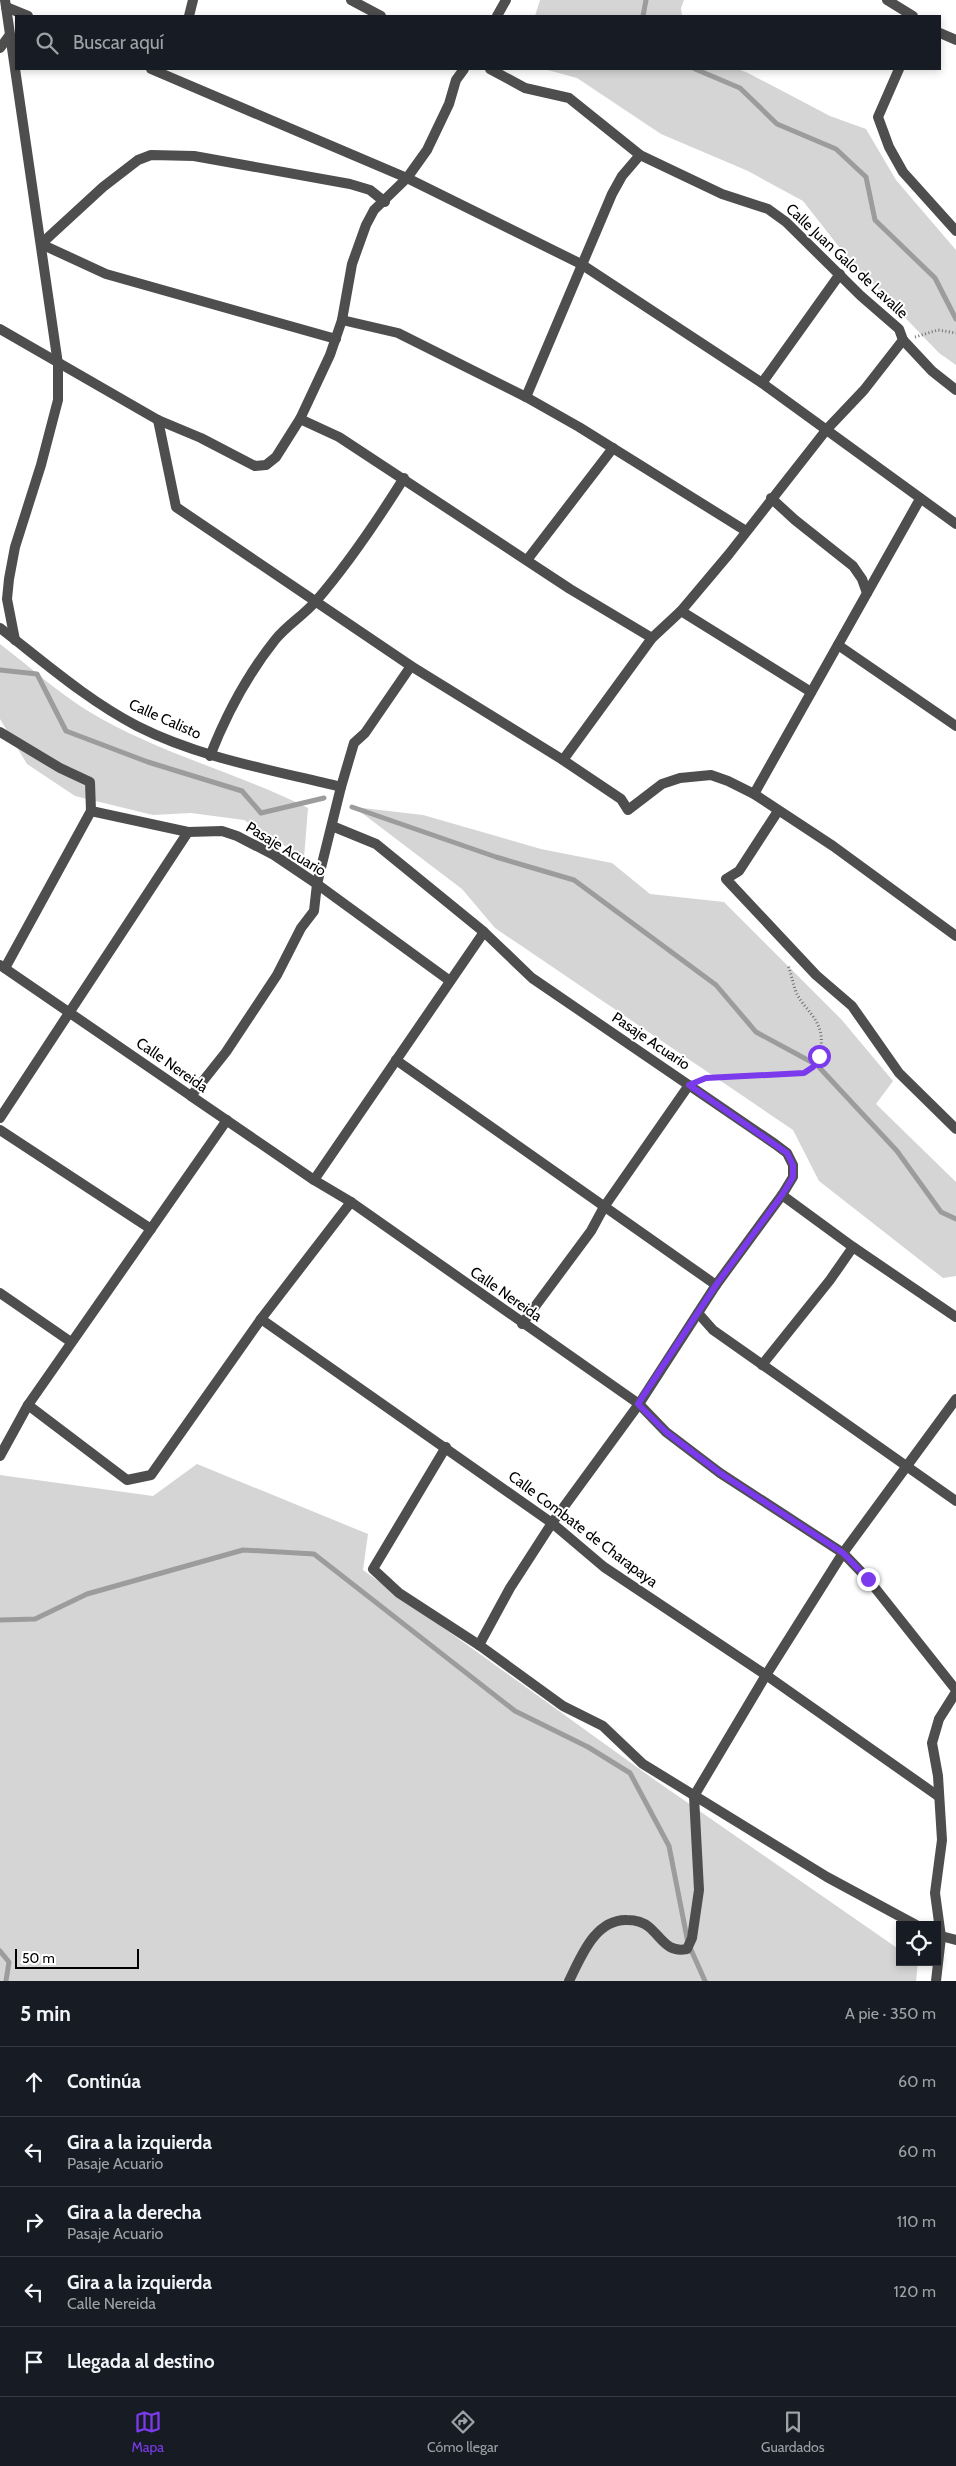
<!DOCTYPE html>
<html lang="es">
<meta charset="utf-8">
<style>
:root{--surface:#171b24;--page:#242831;--text:#f1f3f6;--muted:#9ea1a6;--line:#363941;--accent:#7c3aed}
body{margin:0;font-family:Cabin,sans-serif;background:var(--page);color:var(--text)}
.controls{position:absolute;right:15px;bottom:15px;display:grid;overflow:hidden;border-radius:0px;box-shadow:0 2px 8px #0003}
.controls button{width:45px;height:45px;display:grid;place-items:center;padding:0;border:0;border-bottom:1px solid var(--line);background:var(--surface);color:var(--text);font:25px sans-serif}
.scale{position:absolute;left:15px;bottom:12px;width:124px;box-sizing:border-box;padding-left:5px;border:2px solid #000;border-top:0;font-size:14px;line-height:18px;white-space:nowrap;color:#000;-webkit-text-stroke:4px #fff;paint-order:stroke}
.stop{position:absolute;width:15px;height:15px;margin:-11px;border:4px solid #7c3aed;border-radius:50%;background:#fff}
.stop.end{background:#7c3aed;border-color:#fff;box-shadow:0 1px 5px #0008}
.list{margin:0;padding:0;list-style:none}
h2{display:flex;justify-content:space-between;align-items:center;height:65px;margin:0;padding:0 20px;font-size:21px}
h2 small{font-size:16px;font-weight:400;color:var(--muted)}
.list li{display:grid;grid-template-columns:32px 1fr auto;gap:15px;align-items:center;box-sizing:border-box;height:70px;padding:0 20px;border-top:1px solid var(--line)}
.list b{display:block;font-size:19px;white-space:nowrap}
.list p{margin:0;font-size:16px;white-space:nowrap;color:var(--muted)}
.list em{font-size:16px;font-style:normal;color:var(--muted)}
.icon{flex:none;width:28px;height:28px;fill:none;stroke:currentColor;stroke-width:2;stroke-linecap:round;stroke-linejoin:round}
.map{position:relative;flex:none;width:956px;height:1981px;overflow:hidden}
.search{position:absolute;background:var(--surface);box-shadow:0 2px 8px #0003;left:15px;right:15px;top:15px;height:55px;display:flex;align-items:center;gap:12px;box-sizing:border-box;padding:0 18px;border-radius:0px;color:var(--muted);font-size:19px}
.sheet{height:415px;background:var(--surface)}
nav{display:flex;justify-content:space-around;align-items:center;box-sizing:border-box;height:70px;border-top:1px solid var(--line);background:var(--surface);font-size:14px;color:var(--muted)}
nav a{display:grid;justify-items:center;gap:2px}
nav .on{color:var(--accent)}
.map>svg:first-child{display:block}
</style>
<div class="map">
<svg width="956" height="1981" viewBox="0 0 956 1981">
<rect width="100%" height="100%" fill="#fff"/>
<g fill="#d5d5d5">
<path d="M540 0H684L681 8 682 16H535Z"/>
<path d="M544 69H738L748 73 830 116 866 129 896 180 956 250V365L939 353 847 257 803 201 748 171 661 134 577 78Z"/>
<path d="M0 644C29 666 57 692 88 711 157 753 236 772 308 808L304 858 244 820 191 813 153 815 75 796 27 764 0 719Z"/>
<path d="M354 807 423 815 541 849 612 863 650 894 724 902 841 1019 893 1081 876 1104 956 1182V1276L943 1278 819 1181 793 1130 495 928 462 889Z"/>
<path d="M197 1464 368 1534 363 1570 652 1778 900 1950V1962H918L916 1981H0V1475L153 1496Z"/>
</g>
<g fill="none" stroke-linecap="round" stroke-linejoin="round">
<g stroke="#9c9c9c" stroke-width="5">
<path d="M643 16 646 0"/>
<path d="M695 69 740 88 777 124 836 149 866 177 875 220 935 278 956 319"/>
<path d="M0 670 37 674 66 731 148 762 242 791 261 813 324 798"/>
<path d="M352 807 496 857 574 880 716 985 756 1032 817 1065 897 1151 941 1212 956 1219"/>
<path d="M0 1620 35 1619 87 1594 243 1550 314 1554 515 1711 588 1747 630 1773 669 1846 688 1943 705 1981"/>
<path d="M0 1951 9 1962 6 1981"/>
</g>
<g stroke="#707070" stroke-width="3" stroke-dasharray="1 2.5" stroke-linecap="butt">
<path d="M915 337 938 330 956 333"/>
<path d="M703 1079 804 1073C819 1063 826 1043 818 1025 813 1013 801 1004 796 992 793 983 791 974 788 965"/>
</g>
<g stroke="#4e4e4e" stroke-width="10">
<path d="M5 0 58 364V400L41 465 15 547 9 579 7 599 15 640"/>
<path d="M351 0 381 16"/>
<path d="M6 7 28 16"/>
<path d="M189 16 193 0"/>
<path d="M497 16 506 0"/>
<path d="M0 48 9 36"/>
<path d="M151 69 407 178 581 264 762 383 956 524"/>
<path d="M490 69 525 88 569 98 640 155 722 194 768 209 786 222 861 296 899 329 903 340 932 371 956 390"/>
<path d="M899 69 878 117 889 147 903 172 956 231"/>
<path d="M342 320 398 333 526 397 579 427 746 531"/>
<path d="M0 329 158 420 201 438 255 466 266 465 276 457 300 419 330 355 342 320 352 264 366 225 374 210 407 178 427 150 449 104 456 80 464 69"/>
<path d="M336 339 106 274 41 244 103 187 138 160 151 155 194 156 350 184 370 190 385 202"/>
<path d="M762 383 840 274"/>
<path d="M526 397 612 194 622 176 640 155"/>
<path d="M300 419 339 437 570 589 652 638"/>
<path d="M158 420 176 507 411 666 563 760 621 799 628 810 662 784 680 778 711 775 728 781 754 794 833 846 956 936"/>
<path d="M771 498 795 520 853 566 862 579 867 593"/>
<path d="M527 560 613 448"/>
<path d="M681 611 811 692"/>
<path d="M838 645 956 726"/>
<path d="M0 732 60 768 90 782 91 811"/>
<path d="M210 756C226 715 248 674 275 640 287 625 303 616 316 601 349 563 377 521 404 478"/>
<path d="M563 760 652 638 681 611 729 554 827 429 864 390 903 340"/>
<path d="M341 787 354 743 365 733 411 666"/>
<path d="M754 794 920 499"/>
<path d="M91 811 188 832 222 831 237 836 274 855 317 884 450 981"/>
<path d="M778 811 739 871 726 879 816 975 852 1006 899 1073 956 1129"/>
<path d="M332 826 376 844 484 932 532 978 775 1144 787 1153 793 1165V1177L782 1195 716 1285 639 1404 552 1523 510 1588 479 1645"/>
<path d="M0 965 191 1096"/>
<path d="M5 968 91 811"/>
<path d="M396 1060 716 1285"/>
<path d="M0 1118 188 832"/>
<path d="M0 1130 151 1229"/>
<path d="M314 1180 484 932"/>
<path d="M782 1195 853 1247 956 1317"/>
<path d="M0 1293 71 1342"/>
<path d="M698 1313 713 1330 956 1501"/>
<path d="M261 1319 552 1523 604 1567 766 1675 938 1796"/>
<path d="M522 1324 591 1231 604 1207 689 1085"/>
<path d="M762 1365 830 1280 853 1247"/>
<path d="M28 1405 127 1480 151 1475 261 1319 351 1202"/>
<path d="M446 1447 373 1569 399 1593 479 1645 563 1706 603 1726 643 1764 827 1877 916 1925"/>
<path d="M0 1456 28 1405 227 1120"/>
<path d="M937 1935 956 1940"/>
<path d="M569 1981C581 1957 595 1919 627 1920 635 1920 643 1922 649 1927 662 1938 667 1953 687 1949L692 1938 699 1890 694 1796 766 1675 843 1553 956 1399"/>
<path d="M936 1981 941 1937 935 1893 942 1840 938 1776 932 1743 939 1719 956 1692"/>
</g>
<g stroke="#4e4e4e" stroke-width="10">
<path d="M887 0 913 16"/>
<path d="M940 33 956 40"/>
<path d="M0 628C44 662 87 700 137 726 200 758 272 770 341 787L317 884 314 911 301 928 277 975 226 1052 191 1096 314 1180 351 1202 639 1404 666 1432 720 1473 843 1553 868 1579 956 1690"/>
</g>
</g>
<g fill="none" stroke-linecap="round" stroke-linejoin="round">
<path stroke="#7c3aed" stroke-width="6" d="M819 1056 813 1067 804 1073 706 1078 689 1085 787 1153 793 1165V1177L782 1195 716 1285 638 1404 666 1432 720 1473 843 1553 868 1579"/>
</g>
<g text-anchor="middle" dominant-baseline="central" stroke-width="4" stroke-linejoin="round" paint-order="stroke">
<g font-size="15" fill="#000" stroke="#fff">
<text transform="translate(847 261) rotate(43)">Calle Juan Galo de Lavalle</text>
<text transform="translate(165 719) rotate(24)">Calle Calisto</text>
<text transform="translate(286 849) rotate(31)">Pasaje Acuario</text>
<text transform="translate(651 1041) rotate(34)">Pasaje Acuario</text>
<text transform="translate(172 1065) rotate(35)">Calle Nereida</text>
<text transform="translate(506 1294) rotate(35)">Calle Nereida</text>
<text transform="translate(583 1529) rotate(37)">Calle Combate de Charapaya</text>
</g>
</g>
</svg>
<div class="controls">
<button><svg class="icon" aria-label="locate" viewBox="0 0 24 24"><circle cx="12" cy="12" r="6"/><path d="M12 2v4M12 18v4M2 12h4M18 12h4"/></svg></button>
</div>
<div class="scale">50 m</div>
<div class="stop" style="left:819px;top:1056px"></div>
<div class="stop end" style="left:868px;top:1579px"></div>
<div class="search"><svg class="icon" aria-label="search" viewBox="0 0 24 24"><circle cx="10" cy="10" r="6"/><path d="M15 15l6 6"/></svg>Buscar aquí</div>
</div>
<section class="sheet">
<h2>5 min<small>A pie · 350 m</small></h2>
<ul class="list">
<li><svg class="icon" aria-label="ahead" viewBox="0 0 24 24"><path d="M12 20V5M6 11l6-6 6 6"/></svg><div><b>Continúa</b></div><em>60 m</em></li>
<li><svg class="icon" aria-label="left" viewBox="0 0 24 24"><path d="M17 20v-9H6M10 6l-5 5 5 5"/></svg><div><b>Gira a la izquierda</b><p>Pasaje Acuario</p></div><em>60 m</em></li>
<li><svg class="icon" aria-label="right" viewBox="0 0 24 24"><path d="M7 20v-9h11M14 6l5 5-5 5"/></svg><div><b>Gira a la derecha</b><p>Pasaje Acuario</p></div><em>110 m</em></li>
<li><svg class="icon" aria-label="left" viewBox="0 0 24 24"><path d="M17 20v-9H6M10 6l-5 5 5 5"/></svg><div><b>Gira a la izquierda</b><p>Calle Nereida</p></div><em>120 m</em></li>
<li><svg class="icon" aria-label="arrive" viewBox="0 0 24 24"><path d="M6 21V4h12l-3 4 3 4H6"/></svg><div><b>Llegada al destino</b></div></li>
</ul>
</section>
<nav>
<a class="on"><svg class="icon" aria-label="map" viewBox="0 0 24 24"><path d="M3 6l6-2 6 2 6-2v14l-6 2-6-2-6 2zM9 4v14M15 6v14"/></svg>Mapa</a>
<a><svg class="icon" aria-label="directions" viewBox="0 0 24 24"><path d="M12 3l9 9-9 9-9-9zM9 14v-3h6M13 9l2 2-2 2"/></svg>Cómo llegar</a>
<a><svg class="icon" aria-label="saved" viewBox="0 0 24 24"><path d="M7 4h10v16l-5-4-5 4z"/></svg>Guardados</a>
</nav>
